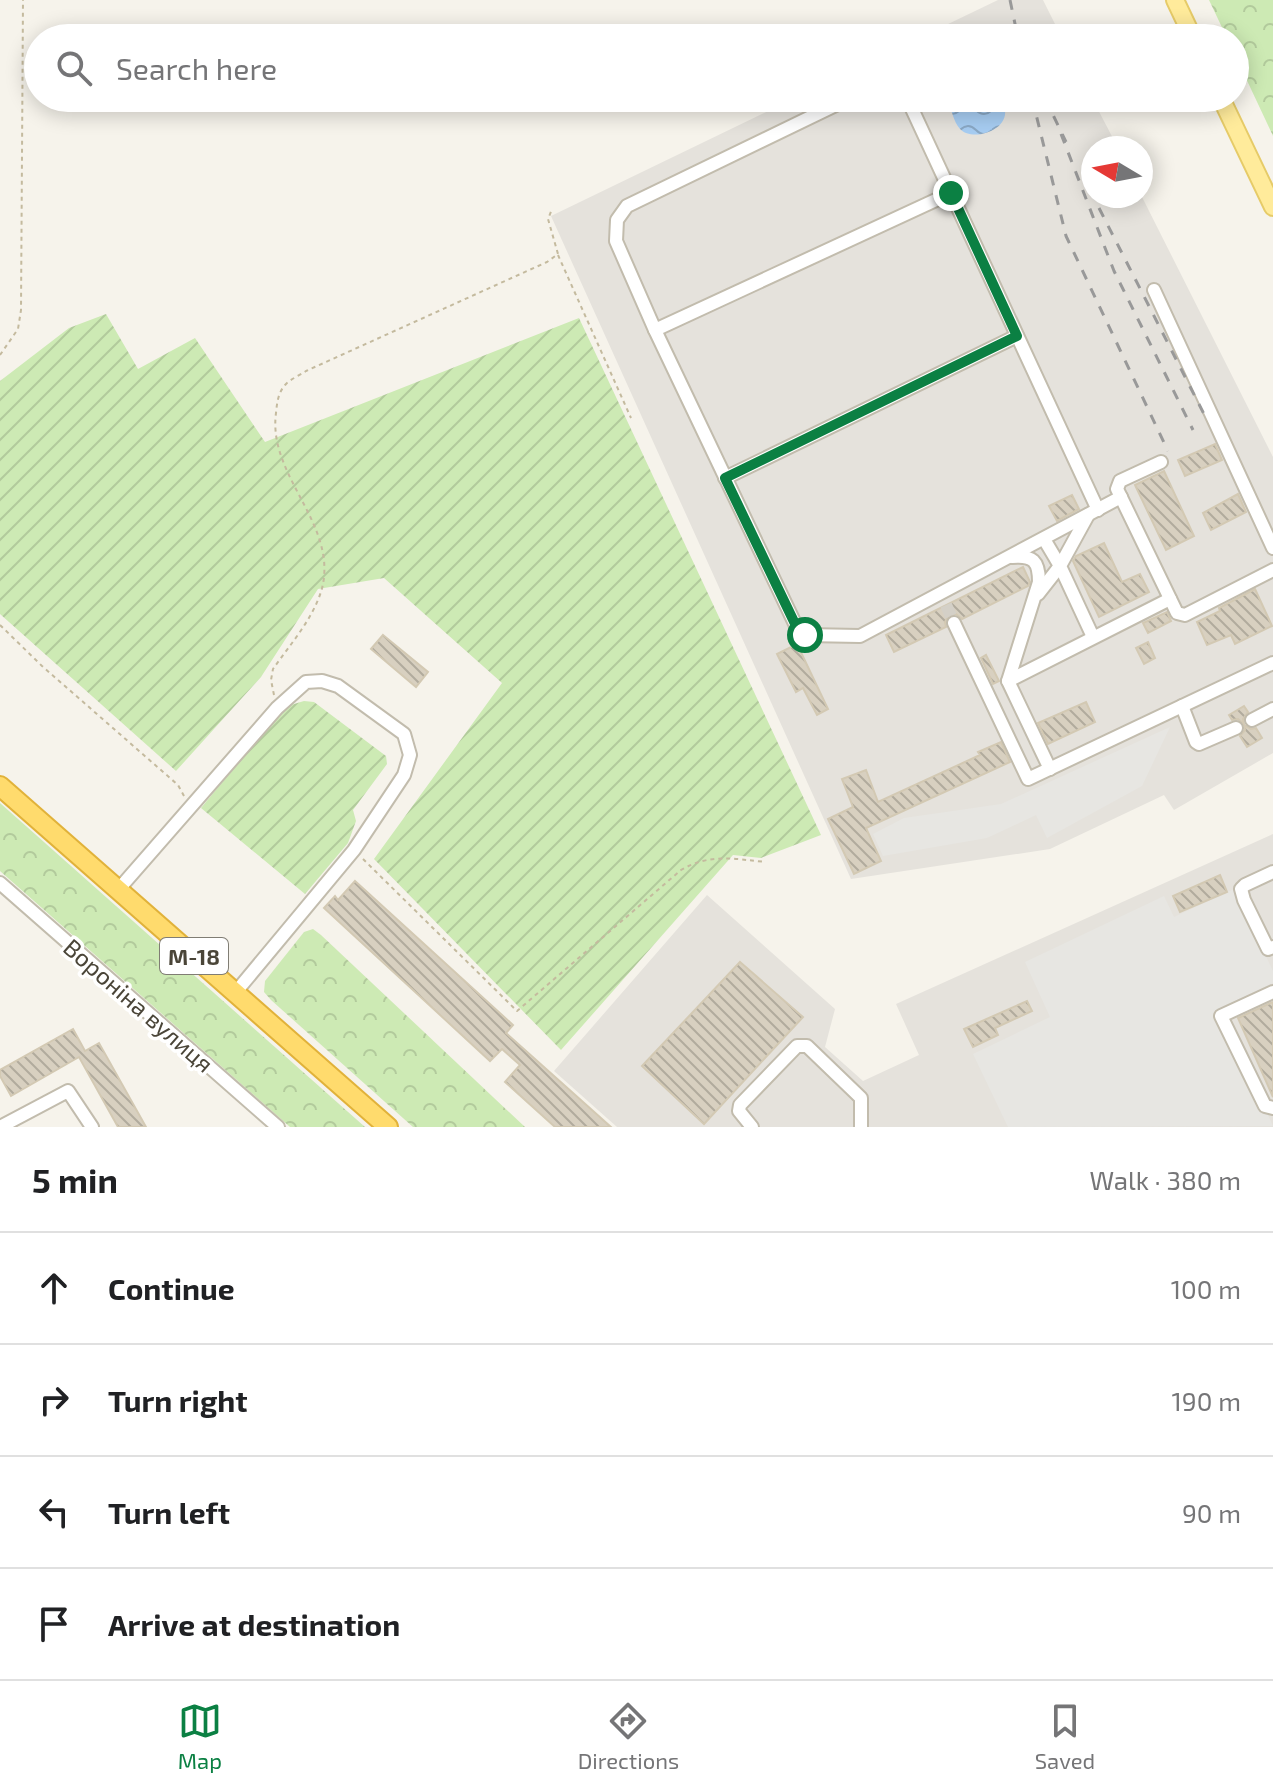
<!DOCTYPE html>
<meta charset="utf-8">
<style>
:root{--surface:#fff;--page:#f6f6f6;--text:#202124;--muted:#757577;--line:#e0e0e0;--accent:#0b8043}
body{margin:0;font-family:"Exo 2",sans-serif;background:var(--page);color:var(--text)}
.compass{position:absolute;left:1081px;top:136px;width:72px;height:72px;border-radius:50%;background:var(--surface);box-shadow:0 4px 20px #0003;rotate:280deg}
.stop{position:absolute;width:24px;height:24px;margin:-18px;border:6px solid #0b8043;border-radius:50%;background:#fff}
.stop.end{background:#0b8043;border-color:#fff;box-shadow:0 2px 8px #0008}
.list{margin:0;padding:0;list-style:none}
h2{display:flex;justify-content:space-between;align-items:center;height:104px;margin:0;padding:0 32px;font-size:34px}
h2 small{font-size:26px;font-weight:400;color:var(--muted)}
.list li{display:grid;grid-template-columns:52px 1fr auto;gap:24px;align-items:center;box-sizing:border-box;height:112px;padding:0 32px;border-top:2px solid var(--line)}
.list b{display:block;font-size:30px;white-space:nowrap}
.list em{font-size:26px;font-style:normal;color:var(--muted)}
.icon{flex:none;width:44px;height:44px;fill:none;stroke:currentColor;stroke-width:2;stroke-linecap:round;stroke-linejoin:round}
.map{position:relative;flex:none;width:1273px;height:1127px;overflow:hidden}
.search{position:absolute;background:var(--surface);box-shadow:0 4px 20px #0003;left:24px;right:24px;top:24px;height:88px;display:flex;align-items:center;gap:20px;box-sizing:border-box;padding:0 28px;border-radius:44px;color:var(--muted);font-size:30px}
.sheet{height:552px;background:var(--surface)}
nav{display:flex;justify-content:space-around;align-items:center;box-sizing:border-box;height:112px;border-top:2px solid var(--line);background:var(--surface);font-size:22px;color:var(--muted)}
nav a{display:grid;justify-items:center;gap:4px}
nav .on{color:var(--accent)}
.map>svg:first-child{display:block}
</style>
<div class="map">
<svg width="1273" height="1127" viewBox="0 0 1273 1127">
<defs>
<pattern id="forest-crowns" width="20" height="18" patternUnits="userSpaceOnUse" patternTransform="scale(2)"><rect width="20" height="18" fill="#cdeab4"/><path d="M2 6a3 3 0 1 1 6 0M12 15a3 3 0 1 1 6 0" fill="none" stroke="#b2ca9c"/></pattern>
<pattern id="garden-furrows" width="10" height="10" patternUnits="userSpaceOnUse" patternTransform="scale(2)"><rect width="10" height="10" fill="#cdeab4"/><path d="M-1 1l2-2M0 10L10 0M9 11l2-2" fill="none" stroke="#b2ca9c"/></pattern>
<pattern id="water-waves" width="16" height="10" patternUnits="userSpaceOnUse" patternTransform="scale(2)"><rect width="16" height="10" fill="#a7cdf2"/><path d="M0 5q4-4 8 0t8 0" fill="none" stroke="#8aa8c5"/></pattern>
<pattern id="building-back-hatch" width="6" height="6" patternUnits="userSpaceOnUse" patternTransform="scale(2)"><rect width="6" height="6" fill="#d8d0c0"/><path d="M-1 5l2 2M0 0l6 6M5-1l2 2" fill="none" stroke="#b1ab9d"/></pattern>
</defs>
<rect width="100%" height="100%" fill="#f6f3eb"/>
<g fill="#e5e2dc">
<path d="M998 0H1043L1062 38H919Z"/>
<path d="M795 98H1092L1118 148H1093V196L1141 195 1273 457V753L1174 810 1164 795 1050 849 851 879 551 216Z"/>
<path d="M1273 834V1127H617L554 1071 707 895 835 1009 825 1047 863 1081 919 1055 896 1004Z"/>
</g>
<g fill="url(#forest-crowns)">
<path d="M1209 0H1273V136L1235 55V38H1227Z"/>
<path d="M0 803 365 1127H290L0 871Z"/>
<path d="M313 929 321 935 525 1127H413L271 1000 264 992 265 981 304 932Z"/>
</g>
<g fill="url(#garden-furrows)">
<path d="M106 314 138 369 195 338 265 442 579 318 821 835 761 858 733 855 561 1050 374 859 502 683 384 578 318 589 261 677 176 771 0 614V381L69 328Z"/>
<path d="M304 701 314 702 386 756 387 764 353 810 356 821 348 843 305 894 201 808 284 707Z"/>
</g>
<g fill="#e7e6e2">
<path d="M1170 727 1142 786 1047 838 1036 815 987 838 883 856 873 834 904 818 1001 804Z"/>
<path d="M1234 889 1273 971V983L1218 1009 1273 1126 1008 1127 973 1054 1050 1017 1025 962 1164 896 1174 917Z"/>
</g>
<path fill="url(#water-waves)" d="M948 98H1000C1002 102 1005 106 1005 110 1008 131 972 142 960 129 953 121 951 108 948 98Z"/>
<g fill="url(#building-back-hatch)" stroke="#d3c9b3" stroke-width="2">
<path d="M1215 444 1222 460 1185 476 1178 460Z"/>
<path d="M1164 471 1194 536 1166 550 1135 485Z"/>
<path d="M1238 494 1246 512 1211 530 1203 513Z"/>
<path d="M1072 495 1079 509 1057 521 1049 506Z"/>
<path d="M1104 543 1122 582 1140 574 1149 592 1099 617 1073 561 1076 556Z"/>
<path d="M1023 567 1030 582 1028 586 962 619 956 614 949 615 945 622 946 627 894 652 886 635Z"/>
<path d="M1255 589 1272 626 1235 644 1231 635 1207 645 1197 622 1220 611 1219 608Z"/>
<path d="M1167 612 1171 621 1148 633 1143 623Z"/>
<path d="M383 635 428 672 416 687 371 649Z"/>
<path d="M1148 642 1155 658 1144 664 1136 648Z"/>
<path d="M797 644 828 709 817 715 803 688 796 692 777 654Z"/>
<path d="M986 655 999 681 993 684 981 658Z"/>
<path d="M1086 702 1095 722 1048 744 1038 723Z"/>
<path d="M1244 706 1248 712 1243 719 1244 725 1251 729 1256 728 1262 738 1247 747 1240 736 1245 730 1244 724 1238 719 1232 720 1229 715Z"/>
<path d="M1001 742 1010 762 866 828 881 861 854 874 828 819 853 807 842 779 866 770 878 802 980 755 978 752Z"/>
<path d="M1220 875 1227 892 1180 912 1173 896Z"/>
<path d="M355 881 513 1025 506 1033 611 1127H555L505 1082 520 1065 502 1049 490 1061 324 908 335 896 338 900Z"/>
<path d="M740 962 803 1017 704 1124 642 1066Z"/>
<path d="M1027 1001 1032 1011 995 1028 998 1035 973 1047 964 1029Z"/>
<path d="M1273 1002V1097L1238 1018Z"/>
<path d="M73 1029 85 1051 99 1043 146 1127H118L79 1057 11 1096 0 1076V1070Z"/>
</g>
<g fill="none" stroke-linecap="round" stroke-linejoin="round">
<path stroke="#d4d0c7" stroke-width="12" stroke-dasharray="12 6" stroke-linecap="butt" d="M946 605 954 623"/>
<g stroke="#c2bcad" stroke-width="16">
<g id="minor">
<path d="M850 98 627 206 617 220 616 241 655 330 798 630 805 635 860 636 1121 497"/>
<path d="M907 98 1098 510"/>
<path d="M1154 290 1273 548"/>
<path d="M655 330 951 193"/>
<path d="M1161 462 1120 481 1117 489 1177 613 1185 615 1273 570"/>
<path d="M725 478 1017 336"/>
<path d="M1088 515 1060 566 1093 637"/>
<path d="M1012 557C1033 555 1039 561 1039 582L1008 681 1050 769"/>
<path d="M1038 594 1060 566 1044 539"/>
<path d="M954 623 1028 779 1273 663"/>
<path d="M1008 681 1170 599"/>
<path d="M1182 706 1196 742 1199 744 1236 728"/>
<path d="M1252 720 1273 709"/>
<path d="M1273 872 1245 885 1241 889 1244 900 1268 949 1273 947"/>
<path d="M0 883 278 1127"/>
<path d="M118 890 277 708 306 682 322 681 338 686 404 734 410 755 404 775 354 850 235 993"/>
<path d="M1273 992 1221 1016 1265 1106 1273 1108"/>
<path d="M0 1127 68 1091 92 1127"/>
<path d="M752 1127 739 1111 740 1105 797 1046H807L861 1098V1127"/>
</g>
</g>
<g stroke="#e6cb68" stroke-width="20">
<g id="major">
<path d="M1175 0 1193 38"/>
<path d="M1221 98 1273 207"/>
</g>
</g>
<g stroke="#e1b23a" stroke-width="22">
<path id="highway" d="M0 786 388 1127"/>
</g>
<g stroke="#c4ba9e" stroke-width="2" stroke-dasharray="4 4" stroke-linecap="butt">
<path d="M558 255 631 418"/>
<path d="M0 355 18 329 21 310 23 0"/>
<path d="M0 625 42 666 178 785 184 796"/>
<path d="M274 695 271 680 273 669C291 643 321 610 324 577 330 518 268 473 276 413 277 403 278 392 286 384 291 379 300 375 306 371L547 262 558 254 548 219 552 209"/>
<path d="M363 859 517 1011 681 870C710 853 734 859 766 862"/>
</g>
<use href="#minor" stroke="#fff" stroke-width="12"/>
<use href="#major" stroke="#ffeb9b" stroke-width="16"/>
<use href="#highway" stroke="#ffdb6d" stroke-width="18"/>
<g stroke="#999" stroke-width="3" stroke-dasharray="10 10" stroke-linecap="butt">
<path d="M1010 0 1018 38"/>
<path d="M1032 98 1066 236 1168 451"/>
<path d="M1045 98 1066 142"/>
<path d="M1061 134 1114 271 1193 430"/>
<path d="M1099 208 1206 418"/>
</g>
</g>
<g fill="none" stroke-linecap="round" stroke-linejoin="round">
<path stroke="#0b8043" stroke-width="10" d="M805 635 798 630 725 478 1017 336 951 193"/>
</g>
<g text-anchor="middle" dominant-baseline="central" stroke-width="7" stroke-linejoin="round" paint-order="stroke">
<rect fill="#fff" stroke="#807d74" stroke-width="2" x="160" y="938" width="68" height="36" rx="6"/>
<g font-size="22" font-weight="bold" fill="#4a4538">
<text x="194" y="956">М-18</text>
</g>
<g font-size="24" fill="#4a4538" stroke="#fff">
<text transform="translate(139 1005) rotate(41)">Вороніна вулиця</text>
</g>
</g>
</svg>
<svg class="compass" viewBox="-18 -18 36 36"><path d="M0-13l5 13h-10z" fill="#e53935"/><path d="M0 13l5-13h-10z" fill="#757577"/></svg>
<div class="stop" style="left:805px;top:635px"></div>
<div class="stop end" style="left:951px;top:193px"></div>
<div class="search"><svg class="icon" aria-label="search" viewBox="0 0 24 24"><circle cx="10" cy="10" r="6"/><path d="M15 15l6 6"/></svg>Search here</div>
</div>
<section class="sheet">
<h2>5 min<small>Walk · 380 m</small></h2>
<ul class="list">
<li><svg class="icon" aria-label="ahead" viewBox="0 0 24 24"><path d="M12 20V5M6 11l6-6 6 6"/></svg><div><b>Continue</b></div><em>100 m</em></li>
<li><svg class="icon" aria-label="right" viewBox="0 0 24 24"><path d="M7 20v-9h11M14 6l5 5-5 5"/></svg><div><b>Turn right</b></div><em>190 m</em></li>
<li><svg class="icon" aria-label="left" viewBox="0 0 24 24"><path d="M17 20v-9H6M10 6l-5 5 5 5"/></svg><div><b>Turn left</b></div><em>90 m</em></li>
<li><svg class="icon" aria-label="arrive" viewBox="0 0 24 24"><path d="M6 21V4h12l-3 4 3 4H6"/></svg><div><b>Arrive at destination</b></div></li>
</ul>
</section>
<nav>
<a class="on"><svg class="icon" aria-label="map" viewBox="0 0 24 24"><path d="M3 6l6-2 6 2 6-2v14l-6 2-6-2-6 2zM9 4v14M15 6v14"/></svg>Map</a>
<a><svg class="icon" aria-label="directions" viewBox="0 0 24 24"><path d="M12 3l9 9-9 9-9-9zM9 14v-3h6M13 9l2 2-2 2"/></svg>Directions</a>
<a><svg class="icon" aria-label="saved" viewBox="0 0 24 24"><path d="M7 4h10v16l-5-4-5 4z"/></svg>Saved</a>
</nav>
